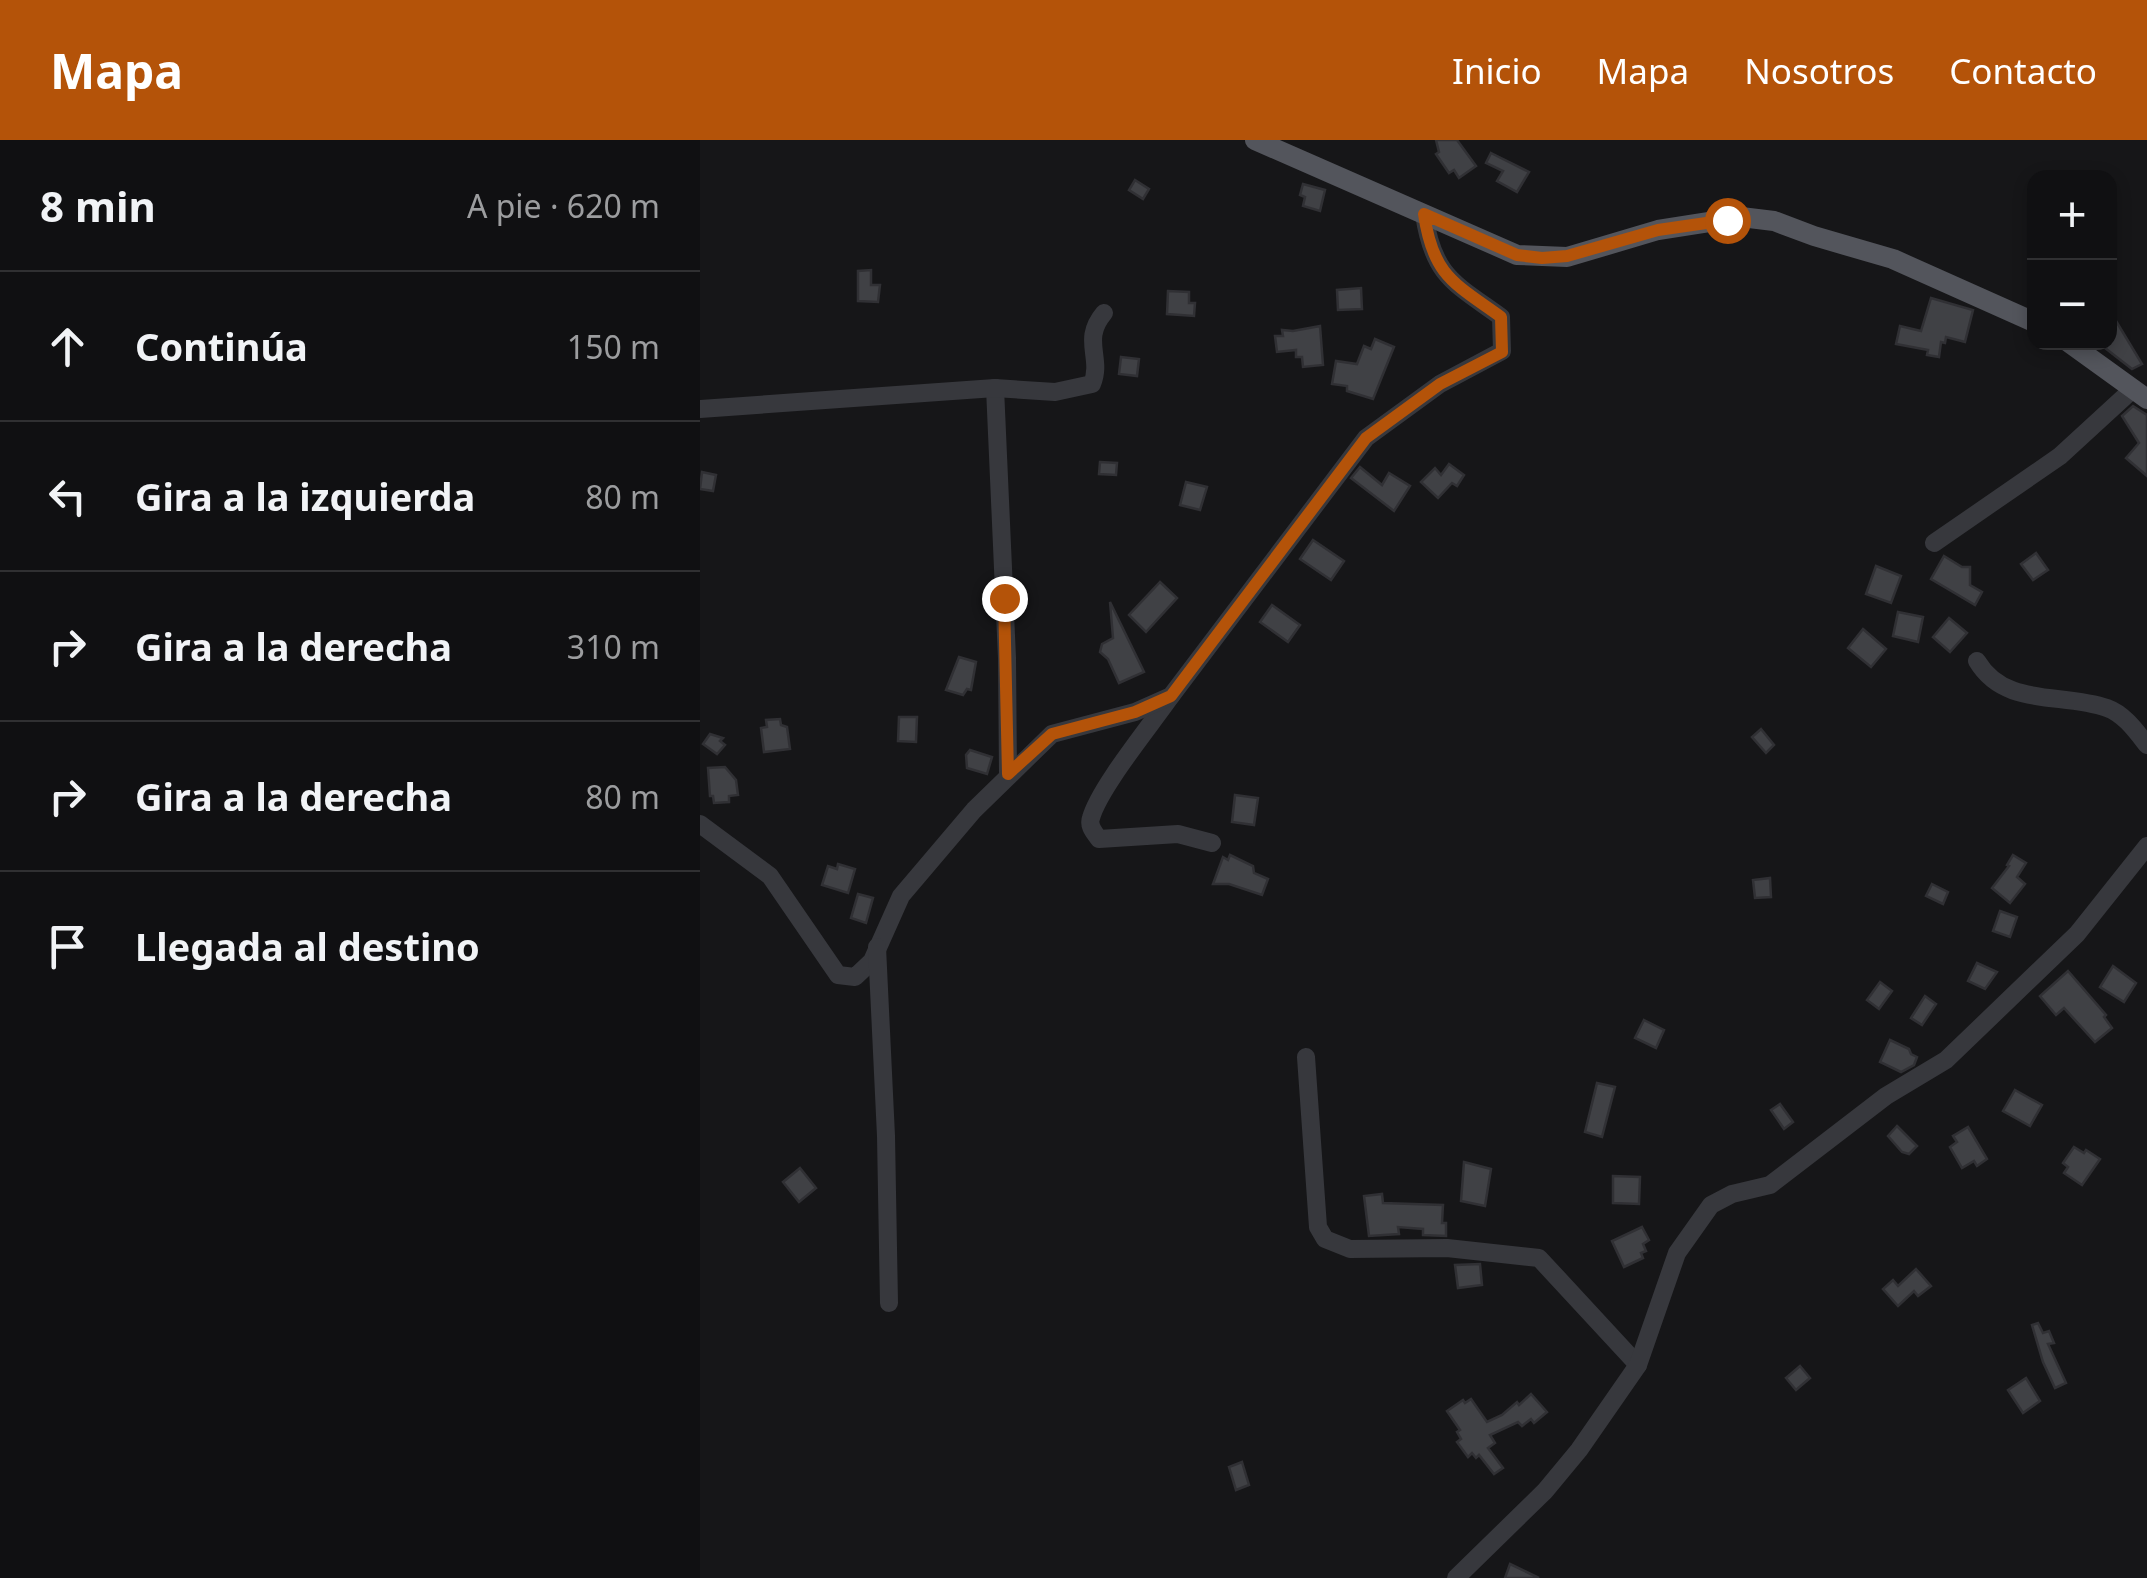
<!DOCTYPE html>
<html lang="es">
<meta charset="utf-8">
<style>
:root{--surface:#101012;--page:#1e1e20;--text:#f1f3f6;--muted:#9c9d9f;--line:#303032;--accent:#b45309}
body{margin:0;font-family:"Noto Sans",sans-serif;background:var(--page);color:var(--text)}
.controls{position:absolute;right:30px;top:30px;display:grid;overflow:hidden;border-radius:20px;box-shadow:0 5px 15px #0003}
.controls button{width:90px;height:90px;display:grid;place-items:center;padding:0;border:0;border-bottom:2px solid var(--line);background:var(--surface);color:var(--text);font:50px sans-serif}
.stop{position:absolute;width:30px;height:30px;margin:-22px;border:8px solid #b45309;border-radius:50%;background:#fff}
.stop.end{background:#b45309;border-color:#fff;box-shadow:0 2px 10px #0008}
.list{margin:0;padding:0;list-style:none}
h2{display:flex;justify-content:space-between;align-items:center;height:130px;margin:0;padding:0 40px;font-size:42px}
h2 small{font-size:32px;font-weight:400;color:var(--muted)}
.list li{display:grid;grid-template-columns:65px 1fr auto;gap:30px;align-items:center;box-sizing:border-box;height:150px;padding:0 40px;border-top:2px solid var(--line)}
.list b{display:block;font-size:38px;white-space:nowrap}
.list em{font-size:32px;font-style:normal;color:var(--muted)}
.icon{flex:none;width:55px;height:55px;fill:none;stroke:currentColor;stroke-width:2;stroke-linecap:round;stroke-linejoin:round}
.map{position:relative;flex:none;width:1447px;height:1438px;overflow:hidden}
header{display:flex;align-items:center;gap:60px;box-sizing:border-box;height:140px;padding:0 50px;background:var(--accent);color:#fff}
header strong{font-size:48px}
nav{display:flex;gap:55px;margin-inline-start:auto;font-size:35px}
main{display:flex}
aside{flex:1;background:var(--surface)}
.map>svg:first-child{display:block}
</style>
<header>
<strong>Mapa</strong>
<nav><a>Inicio</a><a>Mapa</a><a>Nosotros</a><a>Contacto</a></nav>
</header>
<main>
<aside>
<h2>8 min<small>A pie · 620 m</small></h2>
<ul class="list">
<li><svg class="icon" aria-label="ahead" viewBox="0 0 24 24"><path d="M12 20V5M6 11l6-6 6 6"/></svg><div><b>Continúa</b></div><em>150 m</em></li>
<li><svg class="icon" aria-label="left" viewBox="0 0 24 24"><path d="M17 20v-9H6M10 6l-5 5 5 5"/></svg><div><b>Gira a la izquierda</b></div><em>80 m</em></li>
<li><svg class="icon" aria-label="right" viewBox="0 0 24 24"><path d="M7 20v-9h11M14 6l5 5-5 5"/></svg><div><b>Gira a la derecha</b></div><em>310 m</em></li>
<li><svg class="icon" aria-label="right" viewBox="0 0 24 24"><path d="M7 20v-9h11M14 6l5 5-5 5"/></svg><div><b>Gira a la derecha</b></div><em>80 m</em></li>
<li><svg class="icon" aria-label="arrive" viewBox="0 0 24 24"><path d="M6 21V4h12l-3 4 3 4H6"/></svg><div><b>Llegada al destino</b></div></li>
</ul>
</aside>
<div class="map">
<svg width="1447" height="1438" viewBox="0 0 1447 1438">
<rect width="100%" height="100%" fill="#161618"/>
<g fill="#404145" stroke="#303034" stroke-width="2.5">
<path d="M736 0H757L776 26 759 38 754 30 749 33 736 14 739 12Z"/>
<path d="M791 13 829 32 817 52 797 41 803 31 786 23Z"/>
<path d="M435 40 449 49 443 59 429 50Z"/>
<path d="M603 44 625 50 620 71 603 66 605 57 600 55Z"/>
<path d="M171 130V145H180L178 162 158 161V131Z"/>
<path d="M661 148 662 169 638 170 637 150Z"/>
<path d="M468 151 489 152V163H495L494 176 467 174Z"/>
<path d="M1231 158 1273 170 1265 202 1246 197 1245 203 1241 202 1239 217 1227 215 1228 210 1196 204 1200 186 1221 191Z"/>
<path d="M1410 171 1442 224 1432 229 1405 208 1410 204Z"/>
<path d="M620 186 623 225 603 227 602 217H596V210L577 212 575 196H583L582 190 593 191Z"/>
<path d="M675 199 694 207 673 259 647 251V246L632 244 636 221 657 224 664 206 671 209Z"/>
<path d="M421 217 439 219 437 236 419 234Z"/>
<path d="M1433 266 1447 275V336L1426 318 1439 303 1422 276Z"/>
<path d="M400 322 417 323 416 335 399 334Z"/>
<path d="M749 324 764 335 757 346 752 343 738 358 721 342 735 328 741 335Z"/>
<path d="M660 327 682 345 689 333 710 346 694 371 651 338Z"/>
<path d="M2 332 16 335 13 351 0 349Z"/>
<path d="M486 342 507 347 500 370 480 365Z"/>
<path d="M613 400 644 421 631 440 600 419Z"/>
<path d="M1336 413 1348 430 1333 440 1321 424Z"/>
<path d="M1244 416 1262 427H1270V445L1282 452 1275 465 1231 439Z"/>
<path d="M1176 426 1201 436 1191 463 1166 454Z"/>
<path d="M460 442 477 458 446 492 429 475Z"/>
<path d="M410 462 444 532 419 543 408 519 400 512 402 504 413 498Z"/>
<path d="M572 465 600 485 588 502 560 482Z"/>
<path d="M1198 472 1223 477 1218 502 1193 496Z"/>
<path d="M1249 478 1267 493 1250 512 1233 497Z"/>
<path d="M1163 489 1186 509 1171 527 1148 508Z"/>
<path d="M259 517 276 522 271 550 267 549 263 555 246 550Z"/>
<path d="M199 577H217L216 602 198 601Z"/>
<path d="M80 579 81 585 87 587 90 609 64 612 61 588 67 587 66 580Z"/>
<path d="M1061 589 1074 605 1066 613 1052 597Z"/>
<path d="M10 594 23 598 20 601 25 605 17 614 3 604Z"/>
<path d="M270 610 292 617 287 634 267 628 266 615Z"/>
<path d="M25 627 36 640 38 655 29 656V662L14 663 13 656H10L8 628Z"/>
<path d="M535 655 558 658 554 685 532 682Z"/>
<path d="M530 715 553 726 554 733 568 739 562 755 529 744H513L523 717 528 720Z"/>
<path d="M1313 715 1326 723 1317 737 1325 744 1310 763 1292 748 1309 726 1307 725Z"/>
<path d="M138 724 155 729 148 753 122 745 128 726 137 729Z"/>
<path d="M1070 738 1071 757 1055 758 1053 740Z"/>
<path d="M1232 744 1248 752 1243 764 1226 756Z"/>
<path d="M158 754 173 758 166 783 151 778Z"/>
<path d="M1300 771 1317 777 1310 797 1293 791Z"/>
<path d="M1277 823 1297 832 1285 849 1268 841Z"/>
<path d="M1413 826 1436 843 1424 862 1400 847Z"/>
<path d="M1368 831 1406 875 1404 877 1412 888 1395 902 1364 868 1356 875 1340 856Z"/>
<path d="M1180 842 1192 851 1179 869 1167 860Z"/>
<path d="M1225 856 1236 864 1222 885 1211 878Z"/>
<path d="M944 880 964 890 956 908 935 898Z"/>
<path d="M1190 900 1209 909 1211 914 1217 917 1214 925 1201 932 1180 922Z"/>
<path d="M897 943 915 947 902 997 885 992Z"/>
<path d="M1315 950 1342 965 1330 986 1303 971Z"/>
<path d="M1080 964 1093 982 1084 989 1071 970Z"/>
<path d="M1197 986 1217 1006 1209 1014 1202 1012 1188 996Z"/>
<path d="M1268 987 1287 1019 1277 1026 1274 1021 1262 1028 1250 1007 1257 1002 1253 996Z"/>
<path d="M1374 1007 1384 1013 1386 1010 1400 1019 1382 1045 1364 1033 1368 1027 1363 1023Z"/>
<path d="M764 1022 791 1029 785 1066 761 1061Z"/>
<path d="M100 1028 116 1048 99 1062 83 1042Z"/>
<path d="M913 1036 940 1037 939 1064 913 1063Z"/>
<path d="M682 1054 683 1063 743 1065 742 1083H746V1096L723 1095V1089L698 1087 699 1094 669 1096 664 1056Z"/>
<path d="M942 1087 949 1100 943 1104 946 1111 941 1113 943 1118 924 1127 912 1101Z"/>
<path d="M780 1124 782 1145 758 1148 755 1125Z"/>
<path d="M1216 1129 1231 1146 1218 1156 1214 1151 1198 1166 1183 1149 1193 1140 1198 1146Z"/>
<path d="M1338 1183 1343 1193 1349 1191 1354 1203 1348 1204 1366 1243 1355 1248 1343 1222 1332 1185Z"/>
<path d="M1100 1226 1110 1238 1096 1250 1086 1238Z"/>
<path d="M1326 1238 1340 1261 1323 1273 1308 1250Z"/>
<path d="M831 1254 847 1272 834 1283 831 1279 822 1286 818 1282 790 1295 795 1303 788 1308 803 1328 794 1334 779 1315 776 1318 772 1313 768 1317 757 1302 761 1299 757 1292 760 1290 747 1271 763 1260 765 1263 771 1259 787 1282 802 1275 817 1262 819 1265Z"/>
<path d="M542 1322 549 1345 536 1350 529 1327Z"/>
<path d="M810 1424 839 1438H805Z"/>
</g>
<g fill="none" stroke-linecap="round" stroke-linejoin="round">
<g stroke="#37383d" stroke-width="18">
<path d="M295 248 307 518 308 634"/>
<path d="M0 269 295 248 355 252 392 244C403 218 381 200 404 173"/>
<path d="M1234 403 1360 316 1433 249"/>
<path d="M1277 521C1305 568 1362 552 1407 568 1424 574 1436 591 1447 605"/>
<path d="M471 556C451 585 399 648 391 678 388 686 394 692 399 699L478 694 512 703"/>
<path d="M0 684 70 736 138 835 155 837 172 821 201 756 274 670 352 594 435 572 471 556 666 298 740 244 802 211 801 177C754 143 733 136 724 74"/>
<path d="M177 807 186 996 189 1163"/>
<path d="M606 917 618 1087 625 1099 650 1109 747 1108 839 1118 938 1225"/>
<path d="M756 1438 845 1351 879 1310 938 1225 977 1113 1011 1065 1032 1054 1070 1045 1186 956 1246 920 1377 794 1447 706"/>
</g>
<g stroke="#53555c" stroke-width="20">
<path d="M555 0 817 115 867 117 958 90 1041 77 1074 81 1114 96 1193 119 1334 182"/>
<path d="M1368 202 1447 259"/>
</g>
</g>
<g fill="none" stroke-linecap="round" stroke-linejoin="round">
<path stroke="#b45309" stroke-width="12" d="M304 458 308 634 352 594 435 572 471 556 666 298 740 244 802 212 801 177C754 143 733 136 724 74L817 115 842 118 867 116 958 90 1027 80"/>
</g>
</svg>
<div class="controls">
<button>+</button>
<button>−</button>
</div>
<div class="stop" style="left:1027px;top:80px"></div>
<div class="stop end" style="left:304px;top:458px"></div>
</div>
</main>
